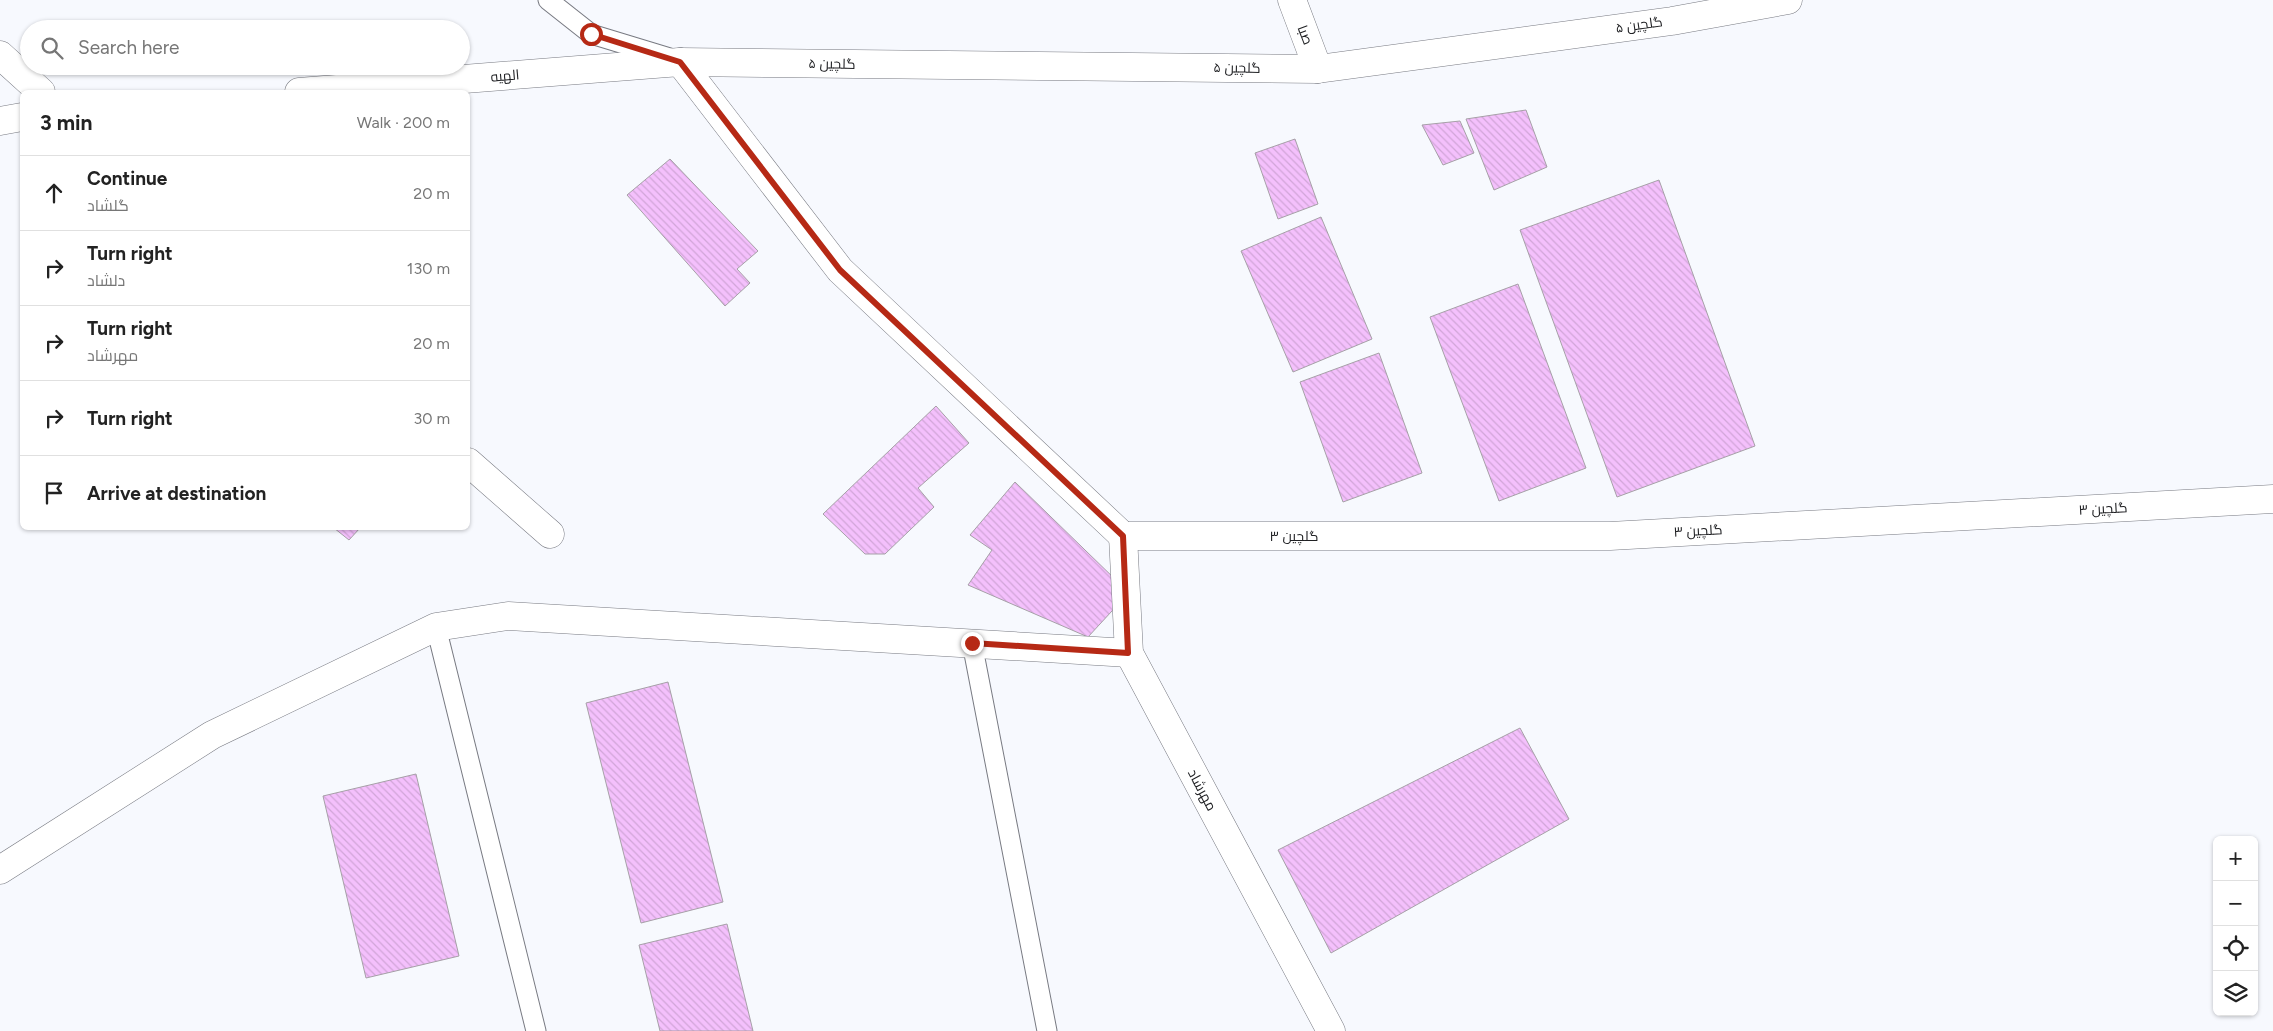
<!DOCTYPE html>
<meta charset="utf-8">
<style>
:root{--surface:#fff;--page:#f6f6f6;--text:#222;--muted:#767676;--line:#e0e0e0}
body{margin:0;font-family:Figtree,Cairo,sans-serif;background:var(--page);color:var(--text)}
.controls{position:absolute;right:15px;bottom:15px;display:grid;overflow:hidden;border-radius:8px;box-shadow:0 1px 4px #0004}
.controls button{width:45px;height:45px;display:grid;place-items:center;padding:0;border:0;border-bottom:1px solid var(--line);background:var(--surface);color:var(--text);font:25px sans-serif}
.stop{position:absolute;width:15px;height:15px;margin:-11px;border:4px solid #b62915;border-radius:50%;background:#fff}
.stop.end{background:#b62915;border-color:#fff;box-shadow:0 1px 5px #0008}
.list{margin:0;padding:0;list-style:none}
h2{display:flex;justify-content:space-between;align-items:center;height:65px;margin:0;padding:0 20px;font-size:21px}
h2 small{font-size:16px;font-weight:400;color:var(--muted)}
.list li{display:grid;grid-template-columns:32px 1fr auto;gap:15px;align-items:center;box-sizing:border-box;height:75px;padding:0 20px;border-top:1px solid var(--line)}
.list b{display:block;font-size:19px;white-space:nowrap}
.list p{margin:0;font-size:16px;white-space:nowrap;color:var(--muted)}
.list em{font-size:16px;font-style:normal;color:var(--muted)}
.icon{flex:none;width:28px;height:28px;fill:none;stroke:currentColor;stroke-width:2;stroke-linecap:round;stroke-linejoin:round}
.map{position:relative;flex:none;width:2273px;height:1031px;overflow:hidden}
.search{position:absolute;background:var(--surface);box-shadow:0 1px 4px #0004;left:20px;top:20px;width:450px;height:55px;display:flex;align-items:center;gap:12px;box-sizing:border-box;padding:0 18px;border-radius:28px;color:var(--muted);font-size:19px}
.panel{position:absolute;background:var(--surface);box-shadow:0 1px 4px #0004;left:20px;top:90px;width:450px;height:440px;border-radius:8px}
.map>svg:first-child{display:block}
</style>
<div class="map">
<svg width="2273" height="1031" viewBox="0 0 2273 1031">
<defs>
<pattern id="building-back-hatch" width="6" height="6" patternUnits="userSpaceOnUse" patternTransform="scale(1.25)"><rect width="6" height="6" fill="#f4c0fc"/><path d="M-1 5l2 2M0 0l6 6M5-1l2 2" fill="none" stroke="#d1a5d8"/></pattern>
</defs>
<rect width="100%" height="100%" fill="#f7f9fe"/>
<g fill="url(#building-back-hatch)" stroke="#a6a0a7">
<path d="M1526 110 1547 167 1494 190 1466 119Z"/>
<path d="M1460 121 1474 153 1443 165 1422 125Z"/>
<path d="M1295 139 1318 204 1278 219 1255 153Z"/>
<path d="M670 159 758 251 737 269 750 283 725 306 627 195Z"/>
<path d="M1659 180 1755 446 1617 497 1520 230Z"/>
<path d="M1321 217 1372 339 1293 372 1241 251Z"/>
<path d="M1518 284 1586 468 1499 501 1430 317Z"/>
<path d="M1379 353 1422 473 1343 502 1300 382Z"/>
<path d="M936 406 969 443 918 488 934 507 885 554H865L823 514Z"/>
<path d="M1015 482 1119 583 1123 599 1088 637 968 585 992 550 970 535Z"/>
<path d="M334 528H360L349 540Z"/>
<path d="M668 682 723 902 641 923 586 703Z"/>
<path d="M1520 728 1569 819 1331 953 1278 850Z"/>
<path d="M416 774 459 956 366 978 323 796Z"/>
<path d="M727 924 753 1031H660L639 945Z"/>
</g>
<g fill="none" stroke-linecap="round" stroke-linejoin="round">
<g stroke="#787a82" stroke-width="21">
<g id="service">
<path d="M548 0 591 34 670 58"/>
<path d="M436 627 536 1031"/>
<path d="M972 643 1047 1031"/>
</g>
</g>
<g stroke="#787a82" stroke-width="29">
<g id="minor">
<path d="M1292 0 1318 69"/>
<path d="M0 55 41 92"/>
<path d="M680 62 840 270 1123 536"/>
<path d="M299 92 680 62 1318 69 1672 21 1788 0"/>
<path d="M0 121 22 117"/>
<path d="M468 462 550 534"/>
<path d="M1123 536H1610L2273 499"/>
<path d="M1123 536 1129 653 1331 1031"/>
<path d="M0 870 212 735 436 627 508 616 1129 653"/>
</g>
</g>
<use href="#service" stroke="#fff" stroke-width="19"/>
<use href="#minor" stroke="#fff" stroke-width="28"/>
</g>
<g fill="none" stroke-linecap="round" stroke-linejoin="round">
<path stroke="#b62915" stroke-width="6" d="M591 34 680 62 840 270 1123 536 1128 653 972 643"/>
</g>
<g text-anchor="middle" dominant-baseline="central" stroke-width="5" stroke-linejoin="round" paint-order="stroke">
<g font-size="14" fill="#202124" stroke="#fff">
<text transform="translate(1639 25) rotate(-8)">گلچین ۵</text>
<text transform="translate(1305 35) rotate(69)">صبا</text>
<text transform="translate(832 64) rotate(1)">گلچین ۵</text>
<text transform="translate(1237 68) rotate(1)">گلچین ۵</text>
<text transform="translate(505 76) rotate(-5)">الهیه</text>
<text transform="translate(2103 509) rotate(-3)">گلچین ۳</text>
<text transform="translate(1698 531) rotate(-3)">گلچین ۳</text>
<text x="1294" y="536">گلچین ۳</text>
<text transform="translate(1202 790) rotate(62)">مهرشاد</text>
</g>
</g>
</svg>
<div class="controls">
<button>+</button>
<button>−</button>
<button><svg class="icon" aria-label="locate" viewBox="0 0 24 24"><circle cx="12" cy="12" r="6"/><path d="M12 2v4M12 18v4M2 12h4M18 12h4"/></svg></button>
<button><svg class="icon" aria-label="layers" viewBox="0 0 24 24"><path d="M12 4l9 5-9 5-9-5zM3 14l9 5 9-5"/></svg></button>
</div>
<div class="stop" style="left:591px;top:34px"></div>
<div class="stop end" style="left:972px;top:643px"></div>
<div class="search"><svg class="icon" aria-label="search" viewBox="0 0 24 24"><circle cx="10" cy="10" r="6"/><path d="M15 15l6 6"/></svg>Search here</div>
<section class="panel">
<h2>3 min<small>Walk · 200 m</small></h2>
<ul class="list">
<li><svg class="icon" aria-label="ahead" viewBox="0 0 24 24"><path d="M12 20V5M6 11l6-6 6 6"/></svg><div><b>Continue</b><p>گلشاد</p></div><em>20 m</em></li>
<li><svg class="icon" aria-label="right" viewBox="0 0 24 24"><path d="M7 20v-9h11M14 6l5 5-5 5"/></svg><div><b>Turn right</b><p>دلشاد</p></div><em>130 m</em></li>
<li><svg class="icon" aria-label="right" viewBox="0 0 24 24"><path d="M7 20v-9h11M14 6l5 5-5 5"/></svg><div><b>Turn right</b><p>مهرشاد</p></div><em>20 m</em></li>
<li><svg class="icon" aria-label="right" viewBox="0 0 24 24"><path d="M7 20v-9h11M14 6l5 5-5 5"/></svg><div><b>Turn right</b></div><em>30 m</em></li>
<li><svg class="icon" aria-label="arrive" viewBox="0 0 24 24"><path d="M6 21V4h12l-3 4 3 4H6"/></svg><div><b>Arrive at destination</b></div></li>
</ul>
</section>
</div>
